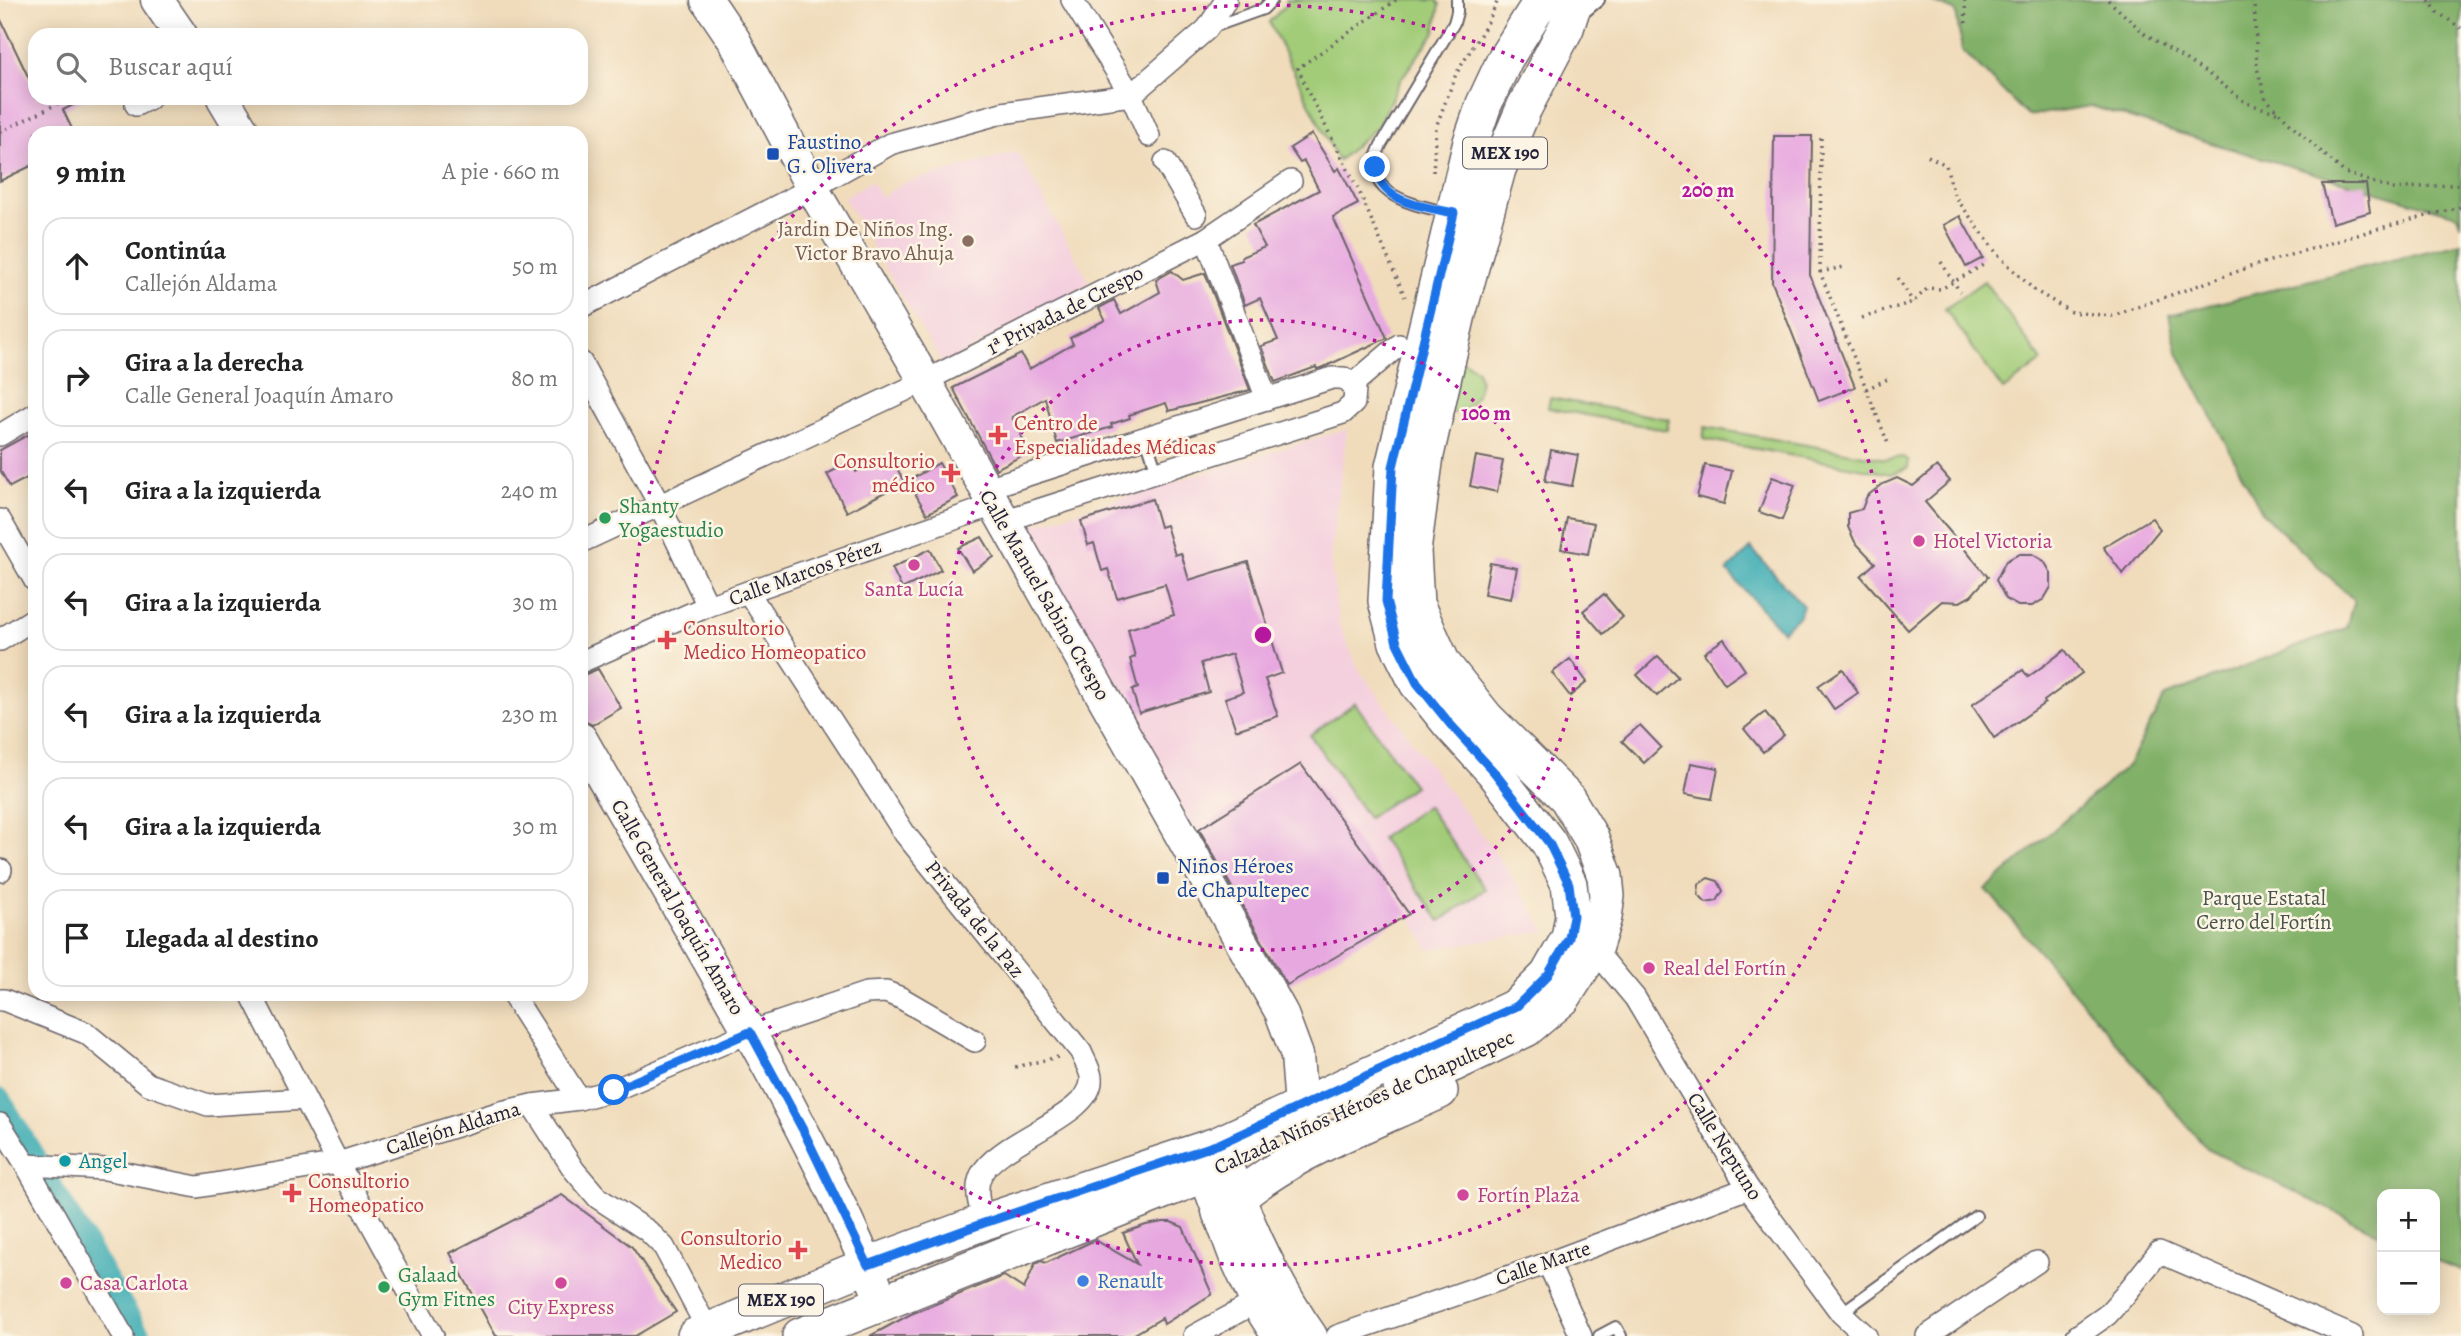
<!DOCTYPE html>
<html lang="es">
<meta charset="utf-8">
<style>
:root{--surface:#fff;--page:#f6f6f6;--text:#222;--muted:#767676;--line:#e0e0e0}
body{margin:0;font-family:Alegreya,serif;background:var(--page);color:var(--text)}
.controls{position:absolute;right:21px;bottom:21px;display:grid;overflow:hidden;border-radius:14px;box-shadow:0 4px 18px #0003}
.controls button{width:63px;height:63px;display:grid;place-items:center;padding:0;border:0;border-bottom:2px solid var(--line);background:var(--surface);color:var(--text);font:35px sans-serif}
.stop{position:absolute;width:21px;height:21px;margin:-16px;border:5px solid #1a73e8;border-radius:50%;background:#fff}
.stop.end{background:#1a73e8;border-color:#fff;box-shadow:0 2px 7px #0008}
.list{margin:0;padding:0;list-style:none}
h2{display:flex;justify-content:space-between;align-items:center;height:91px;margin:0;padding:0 28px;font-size:30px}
h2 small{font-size:23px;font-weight:400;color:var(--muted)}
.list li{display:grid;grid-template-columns:46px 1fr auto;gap:21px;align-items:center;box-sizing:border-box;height:98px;margin:0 14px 14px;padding:0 14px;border:2px solid var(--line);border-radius:21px}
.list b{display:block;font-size:26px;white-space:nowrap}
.list p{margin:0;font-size:23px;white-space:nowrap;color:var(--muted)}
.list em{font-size:23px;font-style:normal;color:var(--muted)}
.icon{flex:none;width:38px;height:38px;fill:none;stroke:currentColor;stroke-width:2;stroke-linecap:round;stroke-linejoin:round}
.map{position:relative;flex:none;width:2461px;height:1336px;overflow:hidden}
.search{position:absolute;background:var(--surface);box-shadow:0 4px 18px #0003;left:28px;top:28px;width:560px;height:77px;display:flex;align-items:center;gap:18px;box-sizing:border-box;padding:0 24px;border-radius:21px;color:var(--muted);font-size:26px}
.panel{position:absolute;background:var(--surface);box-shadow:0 4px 18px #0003;left:28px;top:126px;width:560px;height:875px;border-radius:21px}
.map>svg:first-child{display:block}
</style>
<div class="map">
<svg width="2461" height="1336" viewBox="0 0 2461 1336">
<rect width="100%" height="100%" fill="#fcf5e5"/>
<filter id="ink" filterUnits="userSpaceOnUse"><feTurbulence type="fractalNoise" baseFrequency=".0143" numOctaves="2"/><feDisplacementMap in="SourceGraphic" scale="14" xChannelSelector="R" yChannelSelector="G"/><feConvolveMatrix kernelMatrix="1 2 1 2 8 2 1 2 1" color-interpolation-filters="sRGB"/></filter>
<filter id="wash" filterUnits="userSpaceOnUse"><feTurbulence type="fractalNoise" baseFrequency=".00686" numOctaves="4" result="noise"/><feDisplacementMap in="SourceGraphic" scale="28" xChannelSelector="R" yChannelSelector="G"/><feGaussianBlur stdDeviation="1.57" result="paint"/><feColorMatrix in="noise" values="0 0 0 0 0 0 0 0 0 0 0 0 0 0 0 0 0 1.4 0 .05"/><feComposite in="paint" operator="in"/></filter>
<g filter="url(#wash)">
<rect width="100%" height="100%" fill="#f0dcbb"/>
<g fill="#f4cfde">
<path d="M1017 152 1090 283 943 365 844 198 871 181 881 197 903 183Z"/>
<path d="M1347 429 1330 560 1340 627 1359 670 1505 866 1546 931 1429 949 1409 914 1301 764 1191 834 1024 528Z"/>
</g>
<g fill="#a2cc78" stroke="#62775a" stroke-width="2">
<path d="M1286 0H1436L1440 4 1435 32 1401 79 1378 126 1338 161 1269 22 1287 4Z"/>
<path d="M1984 281 2042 361 2003 390 1945 309Z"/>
<path d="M1461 359 1477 370C1485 391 1471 411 1449 414Z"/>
<path d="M1550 398 1669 419 1667 430 1548 408Z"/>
<path d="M1705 427 1885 459 1904 457 1909 461 1908 468 1891 474 1703 439Z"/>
<path d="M1355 703 1414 786 1368 818 1310 735Z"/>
<path d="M1427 806 1485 889 1440 921 1381 838Z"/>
</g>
<g fill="#81b068" stroke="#526952" stroke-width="2">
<path d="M1929 0H2461V226L2457 215 2221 146 2091 106 2028 116 1962 50 1956 12Z"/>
<path d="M2461 243V1271L2435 1261V1194H2382V1235L2207 1149 1986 889 2128 765 2165 696 2346 628 2354 600 2263 514 2177 351 2169 315Z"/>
</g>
<path fill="#3bacb3" stroke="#2e6777" stroke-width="2" d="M1751 548 1803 606 1799 616 1782 631 1727 571Z"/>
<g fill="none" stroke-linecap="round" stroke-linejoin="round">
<path stroke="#3bacb3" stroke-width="23" d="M0 1100 140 1336"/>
</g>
<g id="blocks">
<g fill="#e7a8e0">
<path d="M0 18 35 91V98H87L63 110 74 133H35V164L0 181Z"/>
<path d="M1312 134 1335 171 1339 168 1358 204 1333 217 1387 338 1324 367 1317 369 1316 367 1275 382 1261 346 1278 340 1260 298 1245 305 1230 264 1242 260 1241 257 1265 247 1253 225 1319 190 1304 161 1300 163 1290 148Z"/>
<path d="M1774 136H1812L1810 275 1855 387 1819 401 1772 282Z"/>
<path d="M2322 184H2366L2370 212 2332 223Z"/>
<path d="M1960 216 1983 258 1966 267 1944 225Z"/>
<path d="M1172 271 1183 280 1205 273 1250 390 1169 411 1166 403 1129 415 1130 418 1111 424 1112 427 1057 443 1045 398 1012 417 1029 452 996 469 953 388 1021 354 1029 369 1073 344 1070 338 1105 320 1099 308 1114 300 1121 314 1160 292 1156 280Z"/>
<path d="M35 431V474L10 487 0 470V450Z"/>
<path d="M1551 450 1578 455 1572 486 1545 481Z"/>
<path d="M890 454 904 482 847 512 827 474 850 462 856 472Z"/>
<path d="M1476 456 1503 461 1497 492 1470 486Z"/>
<path d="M939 463 958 497 927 514 908 481Z"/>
<path d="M1705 465 1732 471 1724 504 1697 497Z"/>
<path d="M1937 466 1950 481 1925 502 1988 577 1971 596 1960 602 1942 601 1908 630 1861 576 1875 563 1855 542 1848 527V513L1862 509 1867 496 1883 484 1897 478 1913 486Z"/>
<path d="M1772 477 1795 485 1782 520 1759 512Z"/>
<path d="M1152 499 1160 527 1166 525 1175 555 1181 553 1189 580 1248 562 1282 673 1265 679 1278 716 1236 730 1225 698 1243 692 1232 654 1201 663 1209 692 1139 713 1132 690 1138 688 1130 659 1135 657 1128 629 1174 615 1165 584 1117 598 1108 569 1102 571 1094 543 1088 545 1081 521Z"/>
<path d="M1567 518 1594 523 1588 554 1561 549Z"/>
<path d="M2152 518 2160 529 2123 574 2103 547Z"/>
<path d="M982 537 994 557 972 571 958 548Z"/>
<path d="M930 549 941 570 902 589 892 568Z"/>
<path d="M2019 554H2032L2044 561 2051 573V587L2044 599 2032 606H2018L2006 599 1996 580 2006 561Z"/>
<path d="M1490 563 1517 568 1511 599 1484 594Z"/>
<path d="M1604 594 1623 617 1603 634 1583 611Z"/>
<path d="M1724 639 1745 670 1725 684 1704 653Z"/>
<path d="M2065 650 2082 673 2044 701 2045 703 1994 738 1972 705 2023 670 2028 677Z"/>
<path d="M1658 656 1678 677 1657 696 1637 675Z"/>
<path d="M1570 659 1587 682 1570 696 1552 673Z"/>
<path d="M598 669 621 708 592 725 586 722 581 714V676Z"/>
<path d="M1843 669 1858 693 1834 709 1818 686Z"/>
<path d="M1765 712 1784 735 1763 752 1744 729Z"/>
<path d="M1640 725 1661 747 1644 763 1622 741Z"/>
<path d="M1691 763 1718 768 1712 799 1685 794Z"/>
<path d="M1301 764 1409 914 1287 985 1199 829Z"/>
<path d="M1708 878 1718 881 1723 891 1717 901 1706 903 1698 895 1699 884Z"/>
<path d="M562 1195 632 1247 676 1312 635 1336H496L450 1253Z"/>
<path d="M1163 1222H1171L1183 1227 1212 1294 1164 1324 1162 1318 1131 1336H870L911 1314 1004 1276 1024 1289 1035 1264 1041 1261 1046 1263 1095 1240 1137 1264 1123 1233 1146 1225Z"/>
</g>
</g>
</g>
<g filter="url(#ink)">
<use href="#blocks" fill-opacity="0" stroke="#6a6368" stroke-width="2"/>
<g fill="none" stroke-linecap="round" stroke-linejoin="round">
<g stroke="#6a6368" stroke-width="14">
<g id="lane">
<path d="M1581 15 1599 0"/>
<path d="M1213 27 1263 9 1272 0"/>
<path d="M1450 213C1416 205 1356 196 1381 145L1454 23 1457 12V0"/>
<path d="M1146 438 1157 472"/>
<path d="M1841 1313 1976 1216"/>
<path d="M1599 1336 1616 1327 1621 1336"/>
</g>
</g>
<g stroke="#6a6368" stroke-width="24">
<g id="street">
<path d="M1072 0 1131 95 1149 136"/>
<path d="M136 105 150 98"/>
<path d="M1165 162 1196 215"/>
<path d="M1206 239 1267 399"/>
<path d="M581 307 812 188 890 144 1002 113 1131 95 1207 29 1226 0"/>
<path d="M581 362 659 504 708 606"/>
<path d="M1353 384 1399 345"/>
<path d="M0 435 35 414"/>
<path d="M984 489 1332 378H1344L1355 388 1354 403 1343 413 1003 521"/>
<path d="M0 520 35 581"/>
<path d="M581 542 925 381 1206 239 1291 181"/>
<path d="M748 592 905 834 1081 1052C1084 1060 1090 1069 1091 1077 1096 1115 997 1141 981 1175 974 1190 980 1208 984 1222"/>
<path d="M0 640 35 618"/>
<path d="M581 662 708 606 994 505"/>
<path d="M0 871 1 870"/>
<path d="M1594 949 1635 998 1748 1188 1841 1313 1866 1336"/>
<path d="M251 994 338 1163 433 1336"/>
<path d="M512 994 579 1099"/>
<path d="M0 1000H4L86 1033 148 1084 208 1105 304 1099"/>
<path d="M532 1105 574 1170 598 1198 648 1231 664 1247 708 1330"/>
<path d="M0 1124 26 1165 123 1336"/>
<path d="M26 1165 105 1169 197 1187 338 1163 501 1112 532 1105 579 1099 614 1090 750 1032 866 993 886 992 901 998 975 1041"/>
<path d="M1548 1263 1581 1336"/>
<path d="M1194 1336 1267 1296"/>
<path d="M1337 1336 1548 1263 1748 1188"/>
<path d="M1927 1336 2037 1262"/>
<path d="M2077 1336 2107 1315 2124 1296 2159 1252 2352 1336"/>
</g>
</g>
<g stroke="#6a6368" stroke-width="35">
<g id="secondary">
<path d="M157 0 181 35"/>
<path d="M707 0 734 40 812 188 925 381 1281 1012 1297 1055 1301 1107 1299 1130"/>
<path d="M223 98 244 133"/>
<path d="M581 739C647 855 716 969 779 1086 816 1156 853 1228 882 1302"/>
<path d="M1219 1144C1242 1211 1270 1278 1311 1336"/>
<path d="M1197 1153 1234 1253 1256 1301 1278 1336"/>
</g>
</g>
<g stroke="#6a6368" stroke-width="38">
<g id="primary">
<path d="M1401 1086 1453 1064 1526 1029 1562 999 1594 949 1604 917 1607 896 1605 876 1591 838 1567 798 1486 718 1443 664 1416 604 1413 551 1426 455 1458 314 1498 169 1524 108 1566 28 1575 0"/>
<path d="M1220 1213C1284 1153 1362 1127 1440 1091"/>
<path d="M695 1336 868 1265 984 1222 1219 1144 1517 1006 1548 975 1569 938 1573 916 1569 884 1549 843 1494 772 1450 724 1417 683 1397 643 1386 601 1393 467 1471 142 1484 104 1505 59 1542 0"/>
<path d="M800 1336 1206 1174"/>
</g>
</g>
<g stroke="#6a6368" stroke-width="3.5" stroke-dasharray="2 5" stroke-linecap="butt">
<path d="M1396 0 1298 68 1309 94 1358 189 1405 297"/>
<path d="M1965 0 1966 27"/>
<path d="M2108 0 2145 34 2210 75 2246 103 2279 113"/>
<path d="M2254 0 2257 68 2266 99 2300 133 2345 173 2393 189 2461 184"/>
<path d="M2429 0 2437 12 2461 28"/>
<path d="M0 132 69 98"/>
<path d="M1821 138 1820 272 1889 446"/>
<path d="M1928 156 1946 165 1954 195 1998 255 2034 290 2071 312 2112 316 2250 267 2377 229 2461 207"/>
<path d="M1433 172 1436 127 1456 74 1488 22 1498 0"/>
<path d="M1941 262 1960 292"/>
<path d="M1820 272 1844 267"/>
<path d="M1898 278 1913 302"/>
<path d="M1862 318 1913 302 1928 288 1941 289 1985 264"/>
<path d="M1866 389 1890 378"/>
<path d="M1015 1067 1058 1057"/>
</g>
<use href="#lane" stroke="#fff" stroke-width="10"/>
<use href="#street" stroke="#fff" stroke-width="21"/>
<use href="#secondary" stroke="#fff" stroke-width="32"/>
<use href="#primary" stroke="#fff" stroke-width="35"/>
</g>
</g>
<g fill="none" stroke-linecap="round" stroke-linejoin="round" filter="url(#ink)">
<path stroke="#1a73e8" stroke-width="9" d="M614 1090 750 1032 803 1130 868 1265 984 1223 1219 1144 1517 1006 1548 975 1569 938 1573 916 1569 884 1549 843 1494 772 1450 724 1417 683 1397 643 1386 601 1393 467 1454 213C1423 206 1382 205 1375 167"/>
</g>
<g fill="none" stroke="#b5179e" stroke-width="3.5" stroke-dasharray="3.5 7">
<circle cx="1263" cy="635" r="315"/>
<circle cx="1263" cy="635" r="630"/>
</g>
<g fill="#1a4fb4" stroke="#fcf5e5" stroke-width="2.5">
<rect x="766" y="147" width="14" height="14" rx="3.5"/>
<rect x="1156" y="871" width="14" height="14" rx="3.5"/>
</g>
<circle fill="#8d6e63" stroke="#fcf5e5" stroke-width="2.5" cx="968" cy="241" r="7"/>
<g fill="#e0444e" stroke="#fcf5e5" stroke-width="2.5">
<path d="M994.5 424.5h7v7h7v7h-7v7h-7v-7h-7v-7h7z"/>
<path d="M947.5 462.5h7v7h7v7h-7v7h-7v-7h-7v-7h7z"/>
<path d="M663.5 629.5h7v7h7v7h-7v7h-7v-7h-7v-7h7z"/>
<path d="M288.5 1182.5h7v7h7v7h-7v7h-7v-7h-7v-7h7z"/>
<path d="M794.5 1239.5h7v7h7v7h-7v7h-7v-7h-7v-7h7z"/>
</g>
<g fill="#2e9e5b" stroke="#fcf5e5" stroke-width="2.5">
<circle cx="605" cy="518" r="7"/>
<circle cx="384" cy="1287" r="7"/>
</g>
<g fill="#d1479c" stroke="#fcf5e5" stroke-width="2.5">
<circle cx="1919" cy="541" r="7"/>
<circle cx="914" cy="565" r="7"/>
<circle cx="1649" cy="968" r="7"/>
<circle cx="1463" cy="1195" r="7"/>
<circle cx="66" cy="1283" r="7"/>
<circle cx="561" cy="1283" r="7"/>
</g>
<circle fill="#0f9aa8" stroke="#fcf5e5" stroke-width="2.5" cx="65" cy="1161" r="7"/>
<circle fill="#3f7fe0" stroke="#fcf5e5" stroke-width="2.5" cx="1083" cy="1281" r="7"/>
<g text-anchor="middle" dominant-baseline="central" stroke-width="5" stroke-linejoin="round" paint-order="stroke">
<g fill="#fcf5e5" stroke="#63616e" stroke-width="2">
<rect x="1463" y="137.5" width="84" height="31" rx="5"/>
<rect x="739" y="1284.5" width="84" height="31" rx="5"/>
</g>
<g font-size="19" font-weight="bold" fill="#22223b">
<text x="1505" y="153">MEX 190</text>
<text x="781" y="1300">MEX 190</text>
</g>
<g font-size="21" fill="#164399" stroke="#fcf5e5" text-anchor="start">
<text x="787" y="142">Faustino<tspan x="787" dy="24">G. Olivera</tspan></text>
<text x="1177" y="866">Niños Héroes<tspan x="1177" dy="24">de Chapultepec</tspan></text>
</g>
<g font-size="21" fill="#785e54" stroke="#fcf5e5" text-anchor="end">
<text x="954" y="229">Jardin De Niños Ing.<tspan x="954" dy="24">Victor Bravo Ahuja</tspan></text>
</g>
<g font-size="21" fill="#22223b" stroke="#fcf5e5">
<text transform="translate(1065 310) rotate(-27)">1ª Privada de Crespo</text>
<text transform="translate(805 572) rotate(-20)">Calle Marcos Pérez</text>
<text transform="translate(1045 595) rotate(60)">Calle Manuel Sabino Crespo</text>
<text transform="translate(678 907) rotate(60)">Calle General Joaquín Amaro</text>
<text transform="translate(975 919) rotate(51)">Privada de la Paz</text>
<text transform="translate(1364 1102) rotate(-24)">Calzada Niños Héroes de Chapultepec</text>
<text transform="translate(453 1128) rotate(-17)">Callejón Aldama</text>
<text transform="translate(1725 1146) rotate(58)">Calle Neptuno</text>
<text transform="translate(1543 1263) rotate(-19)">Calle Marte</text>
</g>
<g font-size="21" fill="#be3a42" stroke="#fcf5e5" text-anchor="start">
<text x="1014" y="423">Centro de<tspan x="1014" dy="24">Especialidades Médicas</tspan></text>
<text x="935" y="461" text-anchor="end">Consultorio<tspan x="935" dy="24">médico</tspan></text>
<text x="683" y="628">Consultorio<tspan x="683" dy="24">Medico Homeopatico</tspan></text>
<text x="308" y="1181">Consultorio<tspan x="308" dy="24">Homeopatico</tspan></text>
<text x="782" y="1238" text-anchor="end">Consultorio<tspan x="782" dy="24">Medico</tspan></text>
</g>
<g font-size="21" fill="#27864d" stroke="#fcf5e5" text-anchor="start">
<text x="619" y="506">Shanty<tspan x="619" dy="24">Yogaestudio</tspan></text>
<text x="398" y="1275">Galaad<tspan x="398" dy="24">Gym Fitnes</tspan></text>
</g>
<g font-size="21" fill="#b23c85" stroke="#fcf5e5" text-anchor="start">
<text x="1933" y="541">Hotel Victoria</text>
<text x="914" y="589" text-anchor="middle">Santa Lucía</text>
<text x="1663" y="968">Real del Fortín</text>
<text x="1477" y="1195">Fortín Plaza</text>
<text x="80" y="1283">Casa Carlota</text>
<text x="561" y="1307" text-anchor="middle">City Express</text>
</g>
<g font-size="21" fill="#48554d" stroke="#fcf5e5">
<text x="2264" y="898">Parque Estatal<tspan x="2264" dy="24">Cerro del Fortín</tspan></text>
</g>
<g font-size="21" fill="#0d838f" stroke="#fcf5e5" text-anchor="start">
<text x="79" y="1161">Angel</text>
</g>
<g font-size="21" fill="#366cbe" stroke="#fcf5e5" text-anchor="start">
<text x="1097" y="1281">Renault</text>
</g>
</g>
<circle cx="1263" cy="635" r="10" fill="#b5179e" stroke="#fcf5e5" stroke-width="3.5"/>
<g font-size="21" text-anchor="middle" font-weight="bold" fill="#b5179e" stroke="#fcf5e5" stroke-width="5" stroke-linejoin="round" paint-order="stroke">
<text x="1708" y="197">200 m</text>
<text x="1486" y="420">100 m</text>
</g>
</svg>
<div class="controls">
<button>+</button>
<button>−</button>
</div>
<div class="stop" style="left:614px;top:1090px"></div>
<div class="stop end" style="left:1375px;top:167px"></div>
<div class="search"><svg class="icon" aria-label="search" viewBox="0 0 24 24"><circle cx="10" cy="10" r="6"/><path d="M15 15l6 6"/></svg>Buscar aquí</div>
<section class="panel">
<h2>9 min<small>A pie · 660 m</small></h2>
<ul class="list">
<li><svg class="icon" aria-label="ahead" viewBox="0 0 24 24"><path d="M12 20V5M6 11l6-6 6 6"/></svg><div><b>Continúa</b><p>Callejón Aldama</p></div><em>50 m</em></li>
<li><svg class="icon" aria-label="right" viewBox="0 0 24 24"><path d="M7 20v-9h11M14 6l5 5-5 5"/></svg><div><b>Gira a la derecha</b><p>Calle General Joaquín Amaro</p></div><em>80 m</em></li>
<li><svg class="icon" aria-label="left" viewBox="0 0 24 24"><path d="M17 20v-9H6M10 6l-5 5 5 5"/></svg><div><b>Gira a la izquierda</b></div><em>240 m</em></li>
<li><svg class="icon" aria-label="left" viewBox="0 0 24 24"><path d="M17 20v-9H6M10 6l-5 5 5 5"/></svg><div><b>Gira a la izquierda</b></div><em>30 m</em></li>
<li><svg class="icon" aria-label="left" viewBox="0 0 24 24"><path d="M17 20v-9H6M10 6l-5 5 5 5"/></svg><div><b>Gira a la izquierda</b></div><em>230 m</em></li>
<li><svg class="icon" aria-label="left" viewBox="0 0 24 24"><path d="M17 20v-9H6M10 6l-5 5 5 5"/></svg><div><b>Gira a la izquierda</b></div><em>30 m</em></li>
<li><svg class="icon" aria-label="arrive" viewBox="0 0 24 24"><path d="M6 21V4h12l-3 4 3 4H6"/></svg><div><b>Llegada al destino</b></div></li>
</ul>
</section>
</div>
